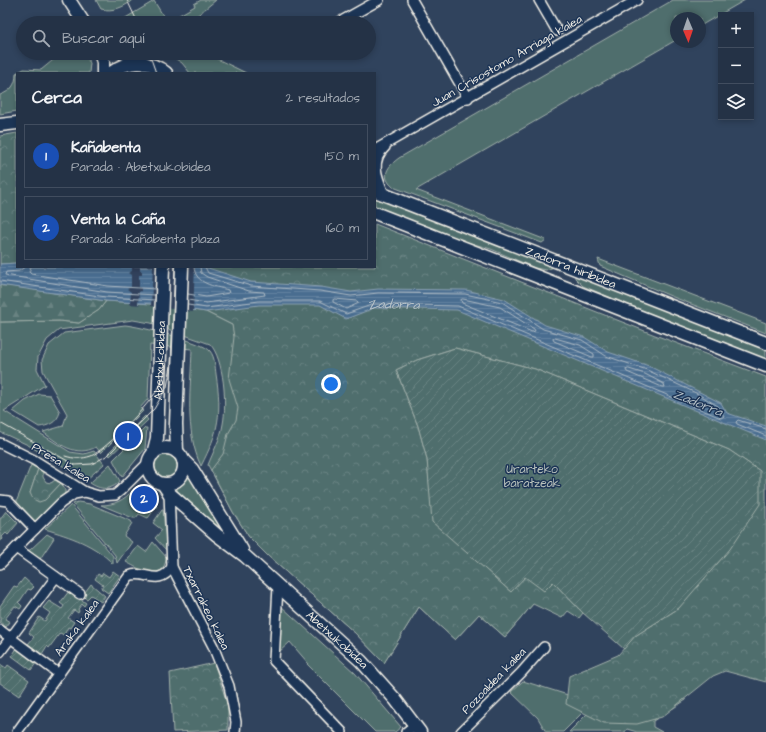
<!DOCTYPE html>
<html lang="es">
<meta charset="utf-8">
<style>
:root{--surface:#243246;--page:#2c3a4d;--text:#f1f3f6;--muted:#a3aab3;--line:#414d5f;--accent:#d6ab8b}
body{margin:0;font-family:"Architects Daughter",sans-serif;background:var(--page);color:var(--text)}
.controls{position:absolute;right:12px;top:12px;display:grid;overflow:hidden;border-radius:0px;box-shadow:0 2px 6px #0003}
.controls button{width:36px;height:36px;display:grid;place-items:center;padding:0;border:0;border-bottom:1px solid var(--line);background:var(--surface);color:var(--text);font:20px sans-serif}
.compass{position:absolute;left:670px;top:12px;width:36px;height:36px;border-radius:50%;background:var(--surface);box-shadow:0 2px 6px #0003;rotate:178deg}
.you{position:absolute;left:331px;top:384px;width:14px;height:14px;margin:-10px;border:3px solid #fff;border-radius:50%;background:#1a73e8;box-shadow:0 0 0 6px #1a73e833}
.badge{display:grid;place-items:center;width:26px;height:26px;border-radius:50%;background:var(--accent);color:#fff;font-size:13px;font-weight:700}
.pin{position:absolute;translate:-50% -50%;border:2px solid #fff;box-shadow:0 1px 4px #0006}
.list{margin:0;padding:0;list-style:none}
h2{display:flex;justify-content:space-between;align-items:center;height:52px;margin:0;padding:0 16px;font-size:17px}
h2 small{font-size:13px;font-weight:400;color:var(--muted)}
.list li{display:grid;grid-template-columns:26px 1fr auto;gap:12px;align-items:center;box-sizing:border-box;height:64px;margin:0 8px 8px;padding:0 8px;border:1px solid var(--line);border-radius:0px}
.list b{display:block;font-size:15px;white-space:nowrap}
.list p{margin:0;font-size:13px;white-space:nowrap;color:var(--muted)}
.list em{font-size:13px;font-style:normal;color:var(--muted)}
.icon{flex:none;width:22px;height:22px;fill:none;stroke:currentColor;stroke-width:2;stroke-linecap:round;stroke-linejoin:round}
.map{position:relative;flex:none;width:766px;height:732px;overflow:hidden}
.search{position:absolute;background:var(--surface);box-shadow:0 2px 6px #0003;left:16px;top:16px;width:360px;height:44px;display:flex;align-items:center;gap:10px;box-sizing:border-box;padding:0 14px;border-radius:22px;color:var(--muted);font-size:15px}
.panel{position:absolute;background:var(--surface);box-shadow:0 2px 6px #0003;left:16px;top:72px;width:360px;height:196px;border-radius:0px}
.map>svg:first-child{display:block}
</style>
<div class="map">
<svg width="766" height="732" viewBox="0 0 766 732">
<defs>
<pattern id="forest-firs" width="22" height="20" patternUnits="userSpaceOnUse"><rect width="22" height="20" fill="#4f6e6d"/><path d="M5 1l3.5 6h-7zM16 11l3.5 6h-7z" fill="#698382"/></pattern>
<pattern id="park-crowns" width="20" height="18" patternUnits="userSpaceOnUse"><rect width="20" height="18" fill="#4f6e6d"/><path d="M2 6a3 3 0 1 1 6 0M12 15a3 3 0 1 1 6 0" fill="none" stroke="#698382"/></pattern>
<pattern id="garden-furrows" width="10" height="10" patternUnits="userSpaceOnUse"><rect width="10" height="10" fill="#4f6e6d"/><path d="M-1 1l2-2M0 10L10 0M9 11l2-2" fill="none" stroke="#698382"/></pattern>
<pattern id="water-rules" width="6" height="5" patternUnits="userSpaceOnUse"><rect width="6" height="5" fill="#496d90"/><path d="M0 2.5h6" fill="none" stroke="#6482a0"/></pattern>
</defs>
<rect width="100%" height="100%" fill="#30435d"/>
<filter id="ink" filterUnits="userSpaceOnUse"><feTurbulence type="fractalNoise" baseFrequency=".025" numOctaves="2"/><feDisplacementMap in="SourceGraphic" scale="8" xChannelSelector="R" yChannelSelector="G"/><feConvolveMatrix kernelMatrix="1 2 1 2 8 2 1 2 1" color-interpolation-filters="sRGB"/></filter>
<g filter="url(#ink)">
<g fill="#4f6e6d" stroke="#a2b0aa">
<path d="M96 0H133C124 7 113 12 101 9Z"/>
<path d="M201 0H216L188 23H117L154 1 167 22 195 6 194 4Z"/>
<path d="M673 0H745L700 26V18H676V40L416 190 546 240 542 243 393 187C380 176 388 166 399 158Z"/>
<path d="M58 53H83L90 63 89 73H17V111L0 114V95C11 91 16 85 16 73L24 69 41 70 58 56Z"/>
<path d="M167 53H205L246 73H190L182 63Z"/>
<path d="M375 195 554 266V267L546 270 535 268 491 249 427 230 375 209Z"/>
<path d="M598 259 766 323V333L673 297 600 266Z"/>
<path d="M575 274 766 348V362L583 286 575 278Z"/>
<path d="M106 301 152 304 206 312 232 325 544 591 505 637 479 614 455 640 419 607 384 663 355 633 268 556 249 537 233 512 208 465C213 452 221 438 223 424 227 404 224 359 210 344L151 323 133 320 59 330 47 340 38 357 37 369 45 385 4 411 70 452 84 454 94 451 104 464 86 480 28 445 0 432V322L59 321 79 323 99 310Z"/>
<path d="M125 325C138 326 204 342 210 351 215 357 215 367 216 374 222 414 219 431 201 466 184 430 191 388 192 349L150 345 148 399 140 408 143 411 101 453 96 447C76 458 59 444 43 432L63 426 67 414 43 371 42 360 49 345 64 333Z"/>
<path d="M39 394 50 395 60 412C57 423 48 426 39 427L13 411 25 401Z"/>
<path d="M145 416 148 420 110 456 108 453Z"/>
<path d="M145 428H147L145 449 122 477 113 460Z"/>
<circle cx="166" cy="466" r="13"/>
<path d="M110 464 120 481C111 491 100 490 90 483Z"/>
<path d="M31 465 38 469 30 493 45 500 61 483 65 490V493L37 521 33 522 17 508V500Z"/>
<path d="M189 473 222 525 216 529 177 495V486L182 482Z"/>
<path d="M133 490 141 496 140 498 157 506 148 518 139 514 136 518H133L101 505C115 505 124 500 133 490Z"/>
<path d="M78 502 90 504 131 521 132 523 124 536 132 542 117 563 115 555 73 504Z"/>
<path d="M71 505 113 556V564C94 544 71 537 45 529Z"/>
<path d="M162 510H163L167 551 155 538 162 530 153 523Z"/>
<path d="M47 534 54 538 38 562 25 550H30Z"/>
<path d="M153 542 167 558 163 569C152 577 137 568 126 562L138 546 146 552Z"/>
<path d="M281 606 355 673 401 727 395 732H375L307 664 308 663 290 642 279 652V618Z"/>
<path d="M523 681 571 696 601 694 563 732H546L538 718 511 692Z"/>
<path d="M677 696 686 700 653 721V727L662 732H637L627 729 625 732H569L589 712Z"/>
</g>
<path fill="url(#forest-firs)" stroke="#a2b0aa" d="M0 285H4L106 301 99 310 79 323 59 321 0 322Z"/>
<g fill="url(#park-crowns)" stroke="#a2b0aa">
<path d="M17 133V263L0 264V136Z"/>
<path d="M375 224 655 335 766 377V682L725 671 713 676 662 717 637 724 604 723 566 704 569 676 618 655 635 636 679 608 760 471 729 450 535 369 455 348 417 360 396 370 418 426 427 459 433 522 511 592 525 576 553 582 583 613 579 618 568 611 562 618 533 604 505 637 479 614 455 640 419 607 384 663 355 633 268 556 249 537 233 512 211 470 223 454 228 434 236 420 238 408 229 379 234 337 232 325 206 312 195 267H375Z"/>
<path d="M38 469 43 472V477L46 482 51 483 55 480 61 483 45 500 39 502 33 499 30 493Z"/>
<path d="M214 663 228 706V730L173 732 170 673Z"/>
</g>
<g fill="url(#garden-furrows)" stroke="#a2b0aa">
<path d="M455 348 535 369 729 450 760 471V504L730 549 679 608 635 636 624 649 583 613 553 582 544 591 525 577 511 592 432 522 427 459 418 426 396 370 417 360Z"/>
<path d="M6 511 18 523 8 535 6 533 2 537 3 539 0 542V519Z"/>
<path d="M113 571 120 576 108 593 101 588 103 585 95 579 98 574 101 576 103 573 109 577Z"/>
<path d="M24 578 34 587 31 590 28 589 20 601 18 602 22 606 20 609 15 606 5 619 10 622 6 627 0 622V606L14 586 17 587Z"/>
<path d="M91 584 105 596 101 602 91 595 87 599 82 596Z"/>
<path d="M69 591 86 603 84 606 82 604 78 609 79 611 78 613 74 610 68 618 74 622 70 628 68 627 64 635 60 633 49 648 47 646 42 654 28 644 34 637 29 633 39 617 45 621 50 613 43 608 49 601 62 609 64 606 60 603Z"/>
<path d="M17 648 37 662 31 670 12 656Z"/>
<path d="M0 664 6 668 8 665 29 680 19 696 0 683Z"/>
</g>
<path fill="url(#water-rules)" stroke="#8da2b3" d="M17 263V267H197L208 268 251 282 321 287 351 292 378 289 466 290 504 299 545 325 584 337 608 352 649 366 721 403 727 413 766 426V440L457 310 374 308 346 319 320 305H259L206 312 152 304 106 301 0 285V264Z"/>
<g fill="#30435d">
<path d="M132 267H140V271H142V275H139V287L141 288V291L139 292 138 304 141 305 128 304H130L131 292 127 289 131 287V275L128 273 132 271Z"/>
<path d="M153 267H195L193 312 151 306Z"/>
</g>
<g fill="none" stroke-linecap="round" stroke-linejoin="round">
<g stroke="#b0bcc5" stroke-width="1">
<path d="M25 267 19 271 6 272 5 275 107 292 155 295"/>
<path d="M31 267 29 272 31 274 108 286 155 289"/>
<path d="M0 281 106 297 155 300"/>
<path d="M188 294 206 297 229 293 228 290C214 286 195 284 194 267"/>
<path d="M335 299 357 301 359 303 346 309 333 302V300Z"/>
<path d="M463 299 500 307 534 329 535 331 532 332 462 303 461 300Z"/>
<path d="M188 300 206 303 265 295 264 292 249 291 207 277 201 273 200 267"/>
<path id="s1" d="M188 305 206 308 259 301H320L346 314 374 304 458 306 721 418 724 416 718 406 698 394 647 370 606 356 582 340 543 329 502 302 465 294 378 293 351 296 320 291 251 286 208 273 205 267"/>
<path d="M555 338 580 345 594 354V357H592L554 341 553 339Z"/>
<path d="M629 369 645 374 664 384 665 387H662L627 372 626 370Z"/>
<path d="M766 429 738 420 736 422 737 424 766 436"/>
</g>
<g stroke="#f4f1e8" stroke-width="12">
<g id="street">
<path d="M412 0 468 98"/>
<path d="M539 0 557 31"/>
<path d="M338 23 379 0"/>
<path d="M375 150 637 0"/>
<path d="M384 194C377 177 370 161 385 147"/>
<path d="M0 443 34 460 85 492 99 496 115 495 120 491 148 463"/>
<path d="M169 493 172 567 213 646 229 686 236 722 235 732"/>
<path d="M0 500 8 501 35 529"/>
<path d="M16 548 80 594"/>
<path d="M0 564 61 503 74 494 85 492"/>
<path d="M278 586 274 661 342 732"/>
<path d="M0 630 59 674"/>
<path d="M0 652 56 577"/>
<path d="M17 732 129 576C145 569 158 588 172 567"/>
<path d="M406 732 415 725"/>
<path d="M461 732 521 673 544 647"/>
</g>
</g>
<g stroke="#f4f1e8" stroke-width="15">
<g id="secondary">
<path d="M69 0 84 23"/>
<path d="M100 53 103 62V73"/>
<path d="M123 53 143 62"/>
<path d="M111 73C127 60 151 60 166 73"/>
<path d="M0 125 17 123"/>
<path id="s2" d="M375 191 766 343"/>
<path d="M375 213 766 366"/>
<circle cx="166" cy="466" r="18"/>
<path d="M177 452 176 424 182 267"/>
<path id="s3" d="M153 454 157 438 163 267"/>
<path d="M183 460 192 469 242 550"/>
<path id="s4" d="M163 484 169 493 217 535 245 556 361 661 395 699 420 732"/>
</g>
</g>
<use href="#street" stroke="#1d3557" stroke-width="9"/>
<use href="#secondary" stroke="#1d3557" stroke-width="12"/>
<g stroke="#f4f1e8" stroke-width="1">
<path d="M127 0 138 23"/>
<path d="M149 53 156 73"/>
<path d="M0 423 75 465 92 464 108 455 154 409 167 387 171 366 175 267"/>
<path d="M65 456C74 459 82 459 91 456 107 449 149 404 158 389 163 381 165 372 166 363"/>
</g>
</g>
</g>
<g text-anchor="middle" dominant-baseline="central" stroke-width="3" stroke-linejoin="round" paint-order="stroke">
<g font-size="12" fill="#f4f1e8" stroke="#1d3557">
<text transform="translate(507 61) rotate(-30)">Juan Crisostomo Arriaga kalea</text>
<text stroke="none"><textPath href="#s2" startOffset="210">Zadorra hiribidea</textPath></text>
<text stroke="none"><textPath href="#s3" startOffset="94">Abetxukobidea</textPath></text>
<text transform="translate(61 463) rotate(31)">Presa kalea</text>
<text transform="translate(206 608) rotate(64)">Txarrakea kalea</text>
<text transform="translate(77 628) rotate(-54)">Araka kalea</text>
<text stroke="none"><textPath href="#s4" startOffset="234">Abetxukobidea</textPath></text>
<text transform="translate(494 681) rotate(-46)">Pozoaldea kalea</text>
</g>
<g font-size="12" fill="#bac3bd" stroke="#1d3557">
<text x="532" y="469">Urarteko<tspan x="532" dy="14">baratzeak</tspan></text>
</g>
<g font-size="13" font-style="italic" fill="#b8c3c9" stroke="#1d3557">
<text stroke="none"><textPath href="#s1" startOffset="211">Zadorra</textPath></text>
<text transform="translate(698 403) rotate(22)">Zadorra</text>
</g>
</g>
</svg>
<div class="controls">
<button>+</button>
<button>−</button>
<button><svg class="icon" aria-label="layers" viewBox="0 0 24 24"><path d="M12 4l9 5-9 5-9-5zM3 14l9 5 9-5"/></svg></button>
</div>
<svg class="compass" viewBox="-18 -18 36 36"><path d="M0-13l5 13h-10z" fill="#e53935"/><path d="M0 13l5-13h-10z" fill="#a3aab3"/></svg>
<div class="you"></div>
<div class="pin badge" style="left:128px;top:436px;background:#1a4fb4">1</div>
<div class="pin badge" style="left:144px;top:499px;background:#1a4fb4">2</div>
<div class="search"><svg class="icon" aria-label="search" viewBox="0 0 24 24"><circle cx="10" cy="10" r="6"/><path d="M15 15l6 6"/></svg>Buscar aquí</div>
<section class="panel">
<h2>Cerca<small>2 resultados</small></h2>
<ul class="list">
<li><span class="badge" style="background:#1a4fb4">1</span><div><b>Kañabenta</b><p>Parada · Abetxukobidea</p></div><em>150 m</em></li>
<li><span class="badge" style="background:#1a4fb4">2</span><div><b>Venta la Caña</b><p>Parada · Kañabenta plaza</p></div><em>160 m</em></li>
</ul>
</section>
</div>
